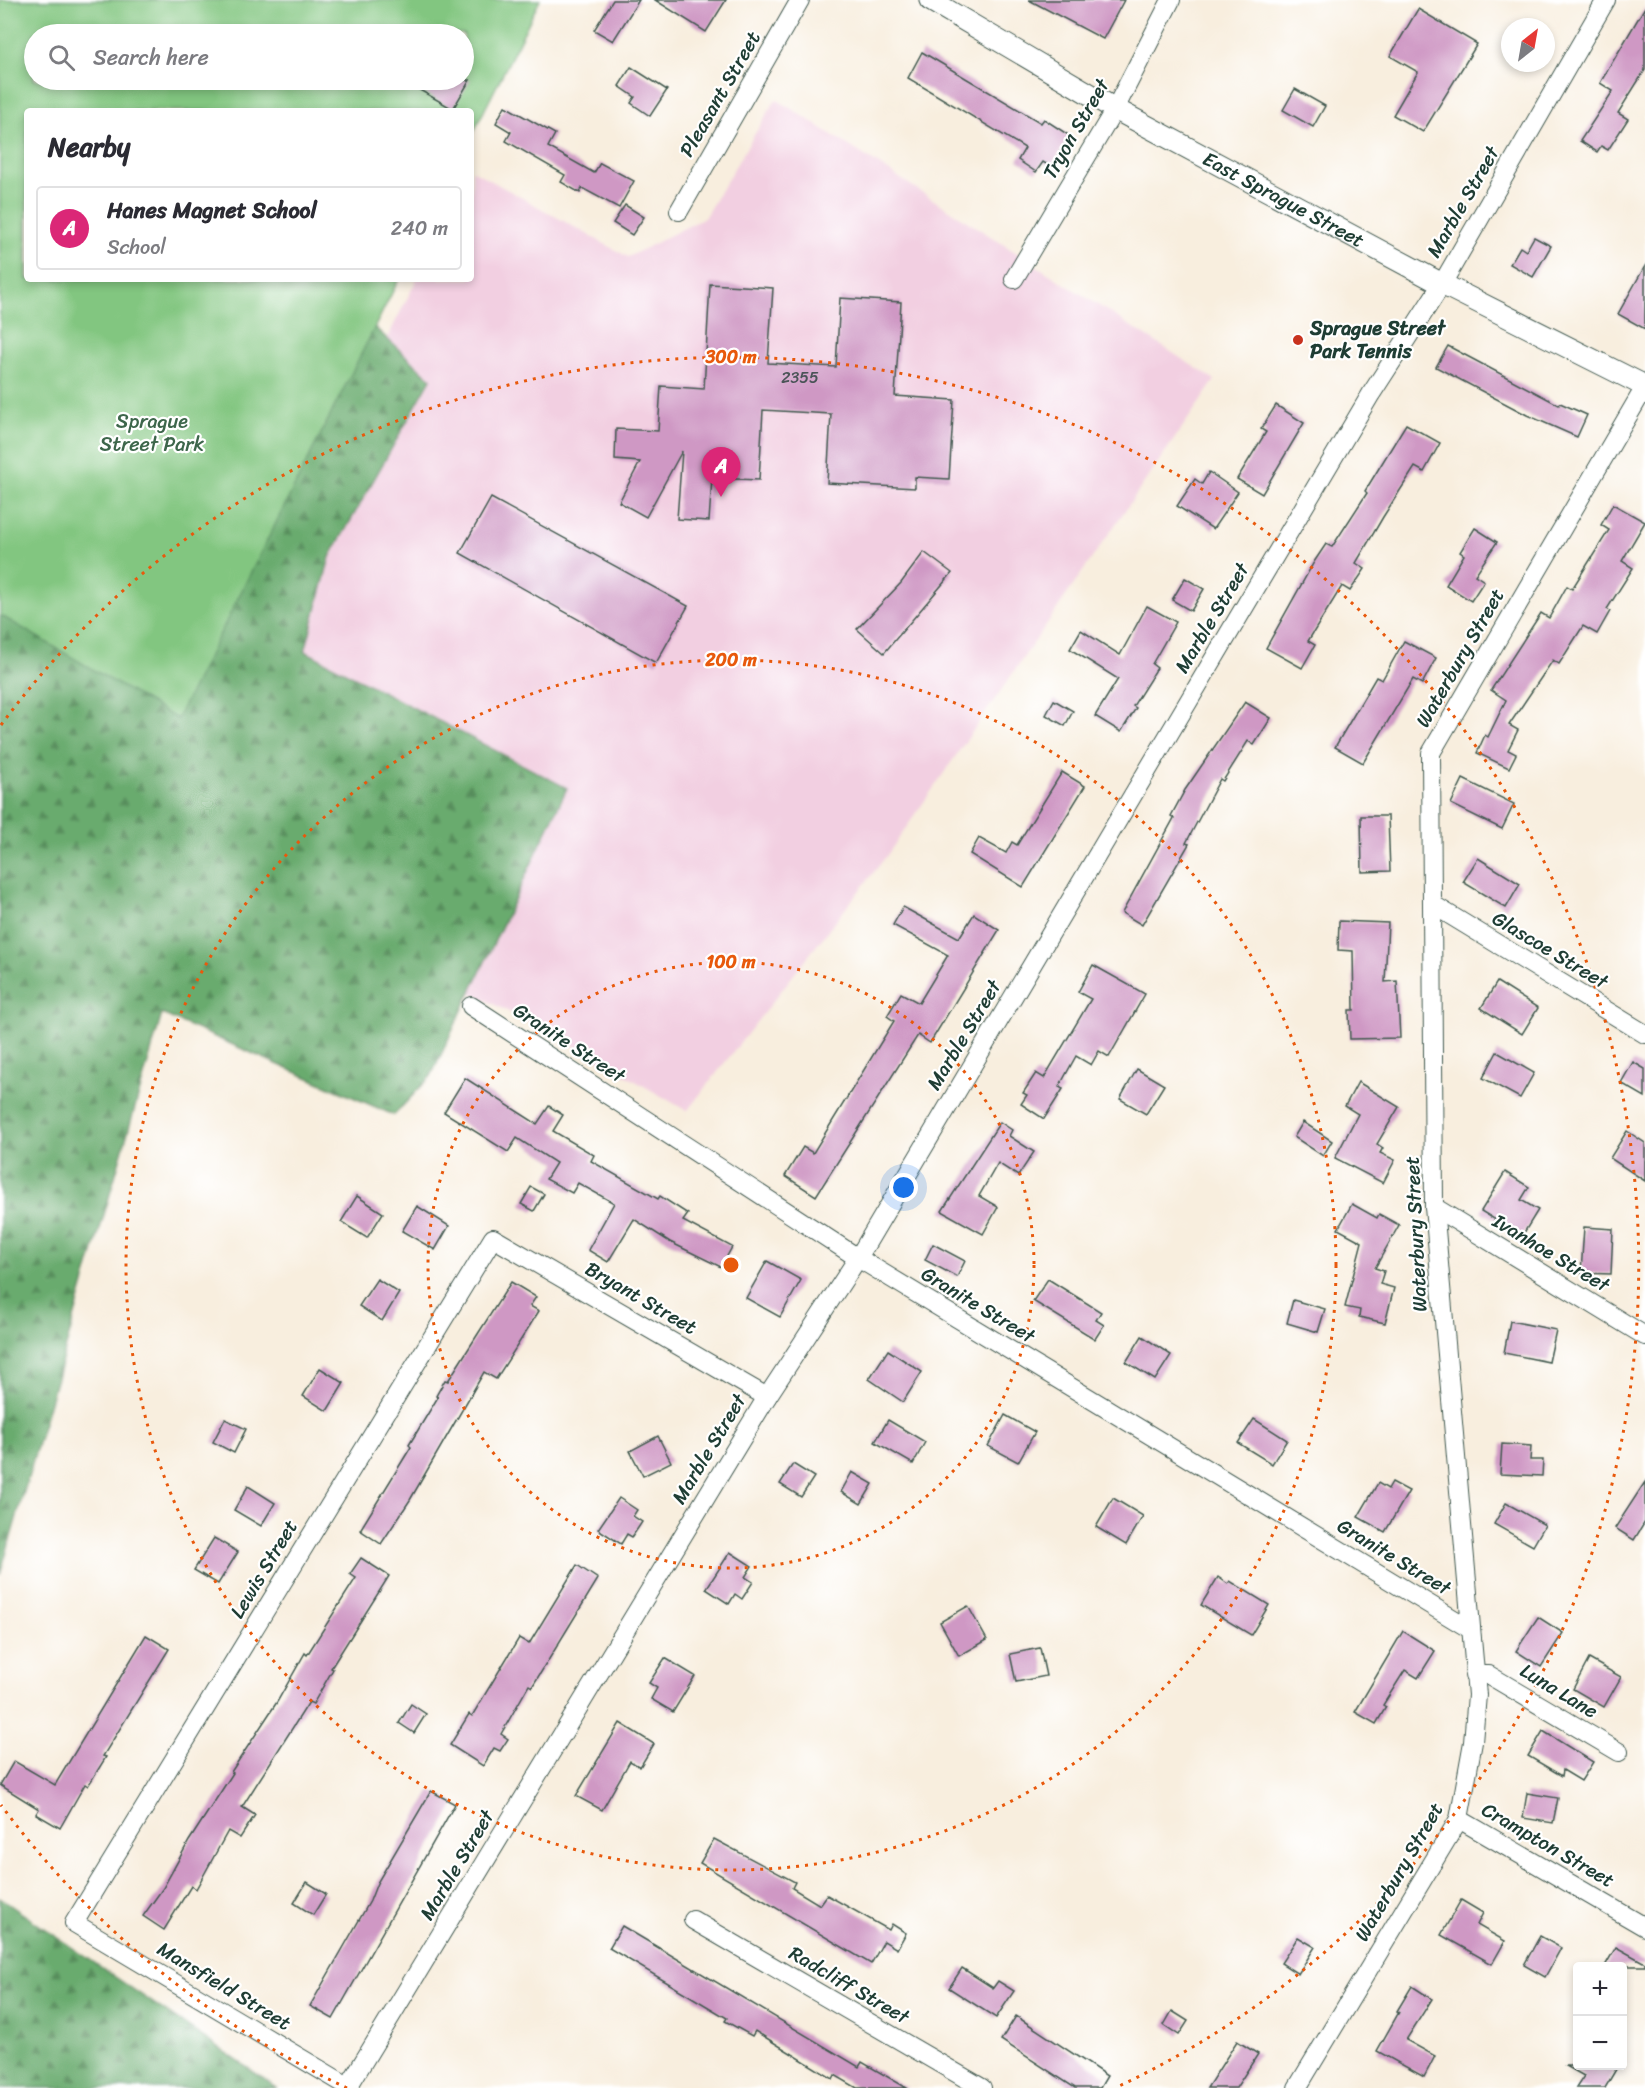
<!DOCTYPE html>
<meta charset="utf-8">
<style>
:root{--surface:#fff;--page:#f7f7f7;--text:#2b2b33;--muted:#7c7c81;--line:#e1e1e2;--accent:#db2777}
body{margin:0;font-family:Sriracha,sans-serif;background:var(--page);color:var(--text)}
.controls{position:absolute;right:18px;bottom:18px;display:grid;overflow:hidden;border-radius:6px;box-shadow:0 3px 9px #0003}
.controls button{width:54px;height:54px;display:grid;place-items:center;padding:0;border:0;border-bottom:2px solid var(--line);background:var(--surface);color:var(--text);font:30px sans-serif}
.compass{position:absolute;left:1501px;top:18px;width:54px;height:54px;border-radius:50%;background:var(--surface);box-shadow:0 3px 9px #0003;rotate:31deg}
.you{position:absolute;left:904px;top:1188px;width:21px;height:21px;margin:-15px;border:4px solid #fff;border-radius:50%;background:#1a73e8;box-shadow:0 0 0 9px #1a73e833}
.badge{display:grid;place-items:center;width:39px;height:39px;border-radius:50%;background:var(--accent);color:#fff;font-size:20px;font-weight:700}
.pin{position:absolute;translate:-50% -50px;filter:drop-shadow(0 2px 3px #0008)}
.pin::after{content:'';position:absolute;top:32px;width:21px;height:18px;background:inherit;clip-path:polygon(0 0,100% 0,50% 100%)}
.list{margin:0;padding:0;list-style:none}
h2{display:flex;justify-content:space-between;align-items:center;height:78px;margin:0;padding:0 24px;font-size:26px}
h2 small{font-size:20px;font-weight:400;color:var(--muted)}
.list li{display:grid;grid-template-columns:39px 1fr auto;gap:18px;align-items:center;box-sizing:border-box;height:84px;margin:0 12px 12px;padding:0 12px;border:2px solid var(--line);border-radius:6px}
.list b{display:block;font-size:22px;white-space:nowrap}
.list p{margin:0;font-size:20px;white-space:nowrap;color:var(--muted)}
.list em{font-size:20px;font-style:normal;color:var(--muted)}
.icon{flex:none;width:33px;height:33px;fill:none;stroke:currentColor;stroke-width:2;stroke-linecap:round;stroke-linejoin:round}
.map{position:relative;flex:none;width:1645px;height:2088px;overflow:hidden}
.search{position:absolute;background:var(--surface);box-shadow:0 3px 9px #0003;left:24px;top:24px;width:450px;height:66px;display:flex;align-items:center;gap:15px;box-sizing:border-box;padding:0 21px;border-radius:33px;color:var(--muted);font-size:22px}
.panel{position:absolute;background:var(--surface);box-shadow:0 3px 9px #0003;left:24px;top:108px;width:450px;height:174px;border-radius:6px}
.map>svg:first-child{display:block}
</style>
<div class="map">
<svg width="1645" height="2088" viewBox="0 0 1645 2088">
<defs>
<pattern id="forest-firs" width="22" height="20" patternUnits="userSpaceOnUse" patternTransform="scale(1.5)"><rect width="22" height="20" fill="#69ab6e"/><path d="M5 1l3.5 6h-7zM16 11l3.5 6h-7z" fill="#568c5b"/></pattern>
</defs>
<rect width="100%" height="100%" fill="#fff"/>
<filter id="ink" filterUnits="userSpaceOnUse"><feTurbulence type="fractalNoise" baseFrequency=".0167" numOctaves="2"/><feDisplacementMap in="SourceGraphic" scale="12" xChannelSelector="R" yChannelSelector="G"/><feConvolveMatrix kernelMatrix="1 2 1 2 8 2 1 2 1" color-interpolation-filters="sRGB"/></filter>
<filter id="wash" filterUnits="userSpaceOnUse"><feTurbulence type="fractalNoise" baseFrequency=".008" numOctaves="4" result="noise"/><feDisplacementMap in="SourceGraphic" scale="24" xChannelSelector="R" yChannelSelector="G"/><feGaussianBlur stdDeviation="1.35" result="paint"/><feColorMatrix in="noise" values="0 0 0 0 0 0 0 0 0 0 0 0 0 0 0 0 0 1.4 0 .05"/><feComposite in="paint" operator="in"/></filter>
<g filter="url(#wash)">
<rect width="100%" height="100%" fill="#f8eede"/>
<path fill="#f2cfe1" d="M776 99 1215 380 888 854 687 1111 575 1046 139 822 249 613 417 279H471L472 170 628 257 704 218Z"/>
<g fill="url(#forest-firs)" stroke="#447451" stroke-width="1.5">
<path d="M0 0H157L34 34V80L27 111V279L325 282 431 379 330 557 305 651 567 788 431 1076 394 1115 162 1014 0 1575Z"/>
<path d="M0 1898 277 2088H0Z"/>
</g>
<path fill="#82c680" stroke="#50825a" stroke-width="1.5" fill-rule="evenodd" d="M0 0H540L471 137V111H27V279H399L177 719 0 615ZM34 34H464V80H34Z"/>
<g id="blocks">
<g fill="#cf98c4">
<path d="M613 0H639L613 41 594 30Z"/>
<path d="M655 0H726L706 32Z"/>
<path d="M1029 0H1124L1103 39Z"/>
<path d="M1645 7V70L1618 113 1628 119 1608 150 1601 146 1597 152 1580 141 1613 91 1600 83Z"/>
<path d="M1418 9 1477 44 1423 132 1393 115 1418 72 1390 56Z"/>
<path d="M922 52 1041 123 1044 119 1070 136 1051 167 1043 162 1036 172 1018 160 1025 148 908 78Z"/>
<path d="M631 67 667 90 650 116 631 103 635 97 619 86Z"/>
<path d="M402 80H470L453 109Z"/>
<path d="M1295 89 1325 106 1313 127 1283 110Z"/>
<path d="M505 106 555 134 548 147 594 173 600 163 634 181 619 208 582 188 580 193 561 182 565 175 506 141 511 132 496 123Z"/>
<path d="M625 205 644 217 632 235 613 223Z"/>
<path d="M1534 237 1551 246 1533 277 1510 264 1520 247 1526 251Z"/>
<path d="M1645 266V329L1618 314Z"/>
<path d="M710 284 773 288 768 363 836 367 840 298 901 302 895 396 954 400 949 479 915 477V488L827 483 831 414 763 410 759 480 712 478 709 521 677 519 682 451 646 517 619 502 640 462 615 460 616 429 658 431 661 386 704 389Z"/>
<path d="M1448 346 1559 405 1560 403 1587 415 1577 437 1527 415 1436 367Z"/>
<path d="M1276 405 1304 423 1262 494 1237 479 1266 432 1261 429Z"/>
<path d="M1406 424 1440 443 1424 472 1415 467 1383 517 1356 563 1365 569 1350 591 1342 586 1308 641 1315 645 1302 668 1266 648 1314 562 1326 544 1332 547 1367 493 1365 491Z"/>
<path d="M1209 472 1238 492 1213 529 1177 506 1195 479 1202 484Z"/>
<path d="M491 498 688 606 656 663 460 553Z"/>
<path d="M1613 504 1645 522 1622 561 1633 568 1607 609 1610 611 1597 634 1583 626 1559 664 1553 660 1509 725 1518 730 1508 750 1516 754 1509 768 1477 753 1485 735 1488 737 1506 700 1491 690 1541 613 1549 618 1567 586 1572 589 1609 530 1601 525Z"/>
<path d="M1475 528 1497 542 1475 575 1484 581 1471 601 1446 585 1464 555 1460 552Z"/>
<path d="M924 552 952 573 884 653 857 629 901 583Z"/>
<path d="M1185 578 1204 589 1191 611 1172 600Z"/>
<path d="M1147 606 1176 622 1152 664 1157 668 1133 706 1136 708 1121 732 1095 716 1118 679 1070 649 1081 630 1120 655Z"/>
<path d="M1404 641 1436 658 1422 684 1413 679 1363 763 1335 747 1376 677 1382 680Z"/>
<path d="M1054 700 1073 711 1065 726 1046 715Z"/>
<path d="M1245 702 1271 718 1254 745 1248 741 1223 781 1220 779 1186 843 1189 844 1142 925 1122 913 1174 818 1171 816 1185 790Z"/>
<path d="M1062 772 1085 786 1023 887 970 854 979 838 1006 853 1012 842 1017 845Z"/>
<path d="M1463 779 1514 804 1502 829 1451 804Z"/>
<path d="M1361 816H1388L1390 871 1362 872Z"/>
<path d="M1478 858 1520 884 1506 908 1463 882Z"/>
<path d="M903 907 959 938 974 914 999 930 930 1043 918 1035 816 1196 785 1176 803 1147 813 1153 894 1021 887 1016 901 993 919 1003 948 955 893 925Z"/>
<path d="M1339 921 1388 923 1385 982 1397 981 1400 1038 1350 1039 1349 1010H1354L1353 951 1338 950Z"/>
<path d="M1093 965 1145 994 1109 1057 1099 1051 1091 1065 1076 1056 1059 1087 1063 1089 1044 1119 1021 1104 1027 1095 1023 1093 1036 1073 1044 1078 1091 999 1078 992Z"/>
<path d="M1497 982 1538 1008 1522 1034 1481 1008Z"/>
<path d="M1497 1052 1534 1073 1520 1098 1483 1078Z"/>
<path d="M1633 1062 1645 1069V1097L1621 1083Z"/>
<path d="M1137 1069 1164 1085 1146 1114 1120 1099Z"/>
<path d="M465 1078 537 1124 549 1106 563 1115 553 1131 594 1155 591 1161 658 1199 660 1196 688 1214 683 1221 732 1247 721 1267 670 1242 634 1219 608 1262 588 1250 614 1203 578 1183 572 1193 546 1179 556 1163 517 1138 508 1152 444 1112Z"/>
<path d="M1358 1082 1399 1107 1377 1144 1383 1148 1380 1153 1395 1160 1383 1183 1335 1158 1358 1114 1345 1106Z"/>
<path d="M1000 1122 1012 1130 1009 1136 1034 1152 1018 1176 998 1163 979 1196 998 1207 983 1234 942 1211Z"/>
<path d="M1303 1122 1332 1141 1323 1156 1294 1137Z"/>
<path d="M1627 1131 1645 1143V1181L1610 1158Z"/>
<path d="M1505 1172 1529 1187 1521 1200 1538 1210 1522 1236 1481 1211Z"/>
<path d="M531 1187 544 1194 534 1211 521 1204Z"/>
<path d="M357 1196 383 1213 367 1238 341 1222Z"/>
<path d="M1352 1204 1377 1218 1379 1214 1399 1225 1375 1268 1384 1271 1380 1284 1394 1288 1385 1323 1359 1317 1360 1310 1345 1307 1362 1242 1338 1229Z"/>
<path d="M417 1206 449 1226 435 1250 402 1231Z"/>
<path d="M1584 1227 1613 1229 1611 1274 1581 1273Z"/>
<path d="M933 1244 965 1261 957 1277 925 1260Z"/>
<path d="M767 1261 801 1280 780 1317 746 1298Z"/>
<path d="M377 1279 399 1293 382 1321 359 1306Z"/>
<path d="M1048 1279 1101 1312 1096 1320 1104 1325 1095 1339 1033 1301Z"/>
<path d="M511 1282 536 1297 530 1306 539 1311 496 1379 484 1372 410 1500 381 1544 360 1530 411 1447 409 1445 438 1397 436 1396 445 1380 448 1381Z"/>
<path d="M1293 1300 1325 1309 1318 1332 1287 1323Z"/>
<path d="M1510 1321 1556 1330 1549 1362 1504 1353Z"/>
<path d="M1142 1336 1171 1355 1155 1380 1126 1362Z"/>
<path d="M888 1350 922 1372 903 1402 869 1379Z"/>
<path d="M320 1368 344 1383 327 1411 303 1396Z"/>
<path d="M1005 1415 1035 1432 1018 1462 988 1446Z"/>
<path d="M225 1419 246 1429 234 1453 213 1442Z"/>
<path d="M1254 1419 1287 1440 1272 1464 1238 1443Z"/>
<path d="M888 1420 925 1442 913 1464 875 1442Z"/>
<path d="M658 1436 671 1462 643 1476 630 1451Z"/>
<path d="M1502 1444 1531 1446 1530 1460H1543L1542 1476 1500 1474Z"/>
<path d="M793 1464 814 1477 801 1497 780 1484Z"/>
<path d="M852 1472 873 1484 861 1504 841 1492Z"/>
<path d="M1392 1482 1409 1491 1385 1532 1358 1517 1378 1483 1388 1489Z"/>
<path d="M1645 1482V1522L1634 1540 1615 1528Z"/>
<path d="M248 1486 275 1503 261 1526 234 1510Z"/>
<path d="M619 1498 637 1510 633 1516 642 1522 632 1537 627 1534 621 1544 598 1529Z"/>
<path d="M1113 1498 1143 1516 1126 1545 1096 1527Z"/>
<path d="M1506 1503 1545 1525 1533 1546 1494 1524Z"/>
<path d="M214 1538 238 1552 218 1584 194 1570Z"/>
<path d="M730 1552 752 1566 745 1577 753 1582 742 1599 735 1594 729 1604 706 1589Z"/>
<path d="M361 1558 389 1576 331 1668 333 1669 313 1704 309 1702 242 1807 255 1815 240 1838 228 1831 196 1889 191 1886 164 1930 143 1916 163 1888 189 1841 233 1773 231 1772 277 1702 305 1653 307 1655 356 1578 350 1574Z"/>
<path d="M577 1565 598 1579 532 1687 529 1685 501 1734 508 1739 500 1751 494 1748 483 1766 450 1745 469 1714 472 1716 519 1638 529 1644Z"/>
<path d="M1218 1577 1228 1584 1230 1581 1269 1605 1251 1635 1201 1605Z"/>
<path d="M968 1606 987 1640 959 1656 940 1622Z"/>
<path d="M1538 1617 1563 1633 1541 1667 1516 1651Z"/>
<path d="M1403 1631 1435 1651 1418 1678 1405 1670 1383 1705 1386 1707 1376 1724 1355 1712Z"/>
<path d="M146 1635 169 1649 103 1756 106 1757 88 1786 85 1784 60 1828 36 1814 39 1809 0 1785 14 1761 55 1785Z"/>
<path d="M1040 1648 1046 1676 1016 1682 1010 1654Z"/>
<path d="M665 1658 695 1676 673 1712 651 1699 657 1688 649 1683Z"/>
<path d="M1589 1659 1621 1677 1604 1707 1573 1689Z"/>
<path d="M411 1704 426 1714 414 1733 399 1723Z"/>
<path d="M620 1723 654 1744 640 1767 630 1761 602 1810 576 1796Z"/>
<path d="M1543 1731 1593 1762 1581 1781 1563 1770 1562 1776 1528 1756Z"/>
<path d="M431 1791 455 1804 333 2019 310 2006 370 1901 377 1883Z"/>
<path d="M1527 1793 1558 1798 1553 1823 1523 1818Z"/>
<path d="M714 1839 795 1882 792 1888 820 1905 827 1895 889 1930 892 1924 906 1933 897 1949 884 1941 871 1964 700 1863Z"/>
<path d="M307 1882 326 1894 313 1915 294 1903Z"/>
<path d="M1461 1900 1483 1913 1477 1925 1505 1941 1492 1964 1441 1935Z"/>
<path d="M622 1926 859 2067 862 2062 907 2088H857L835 2075 833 2079 755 2031 752 2036 725 2021 727 2018 609 1948Z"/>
<path d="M1540 1936 1561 1948 1545 1977 1524 1965Z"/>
<path d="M1298 1937 1315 1947 1298 1974 1281 1963Z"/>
<path d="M1616 1947 1645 1963V1966H1605Z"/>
<path d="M962 1968 993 1988 998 1981 1014 1991 996 2018 949 1988Z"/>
<path d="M1412 1986 1432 1999 1406 2040 1435 2056 1424 2077 1377 2051 1399 2012 1397 2011Z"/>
<path d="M1172 2011 1188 2021 1179 2035 1164 2025Z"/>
<path d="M1016 2016 1107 2076 1100 2088H1075L1001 2040Z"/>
<path d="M1237 2041 1258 2054 1236 2088H1207Z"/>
<path d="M1566 2066H1618L1605 2088H1576L1584 2076Z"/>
</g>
</g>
</g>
<g filter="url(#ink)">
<use href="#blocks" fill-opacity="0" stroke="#40584e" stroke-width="1.5"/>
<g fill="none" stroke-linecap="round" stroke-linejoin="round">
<g stroke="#40584e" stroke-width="20">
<g id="minor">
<path d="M679 211 800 0"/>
<path d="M1014 279 1115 109 1171 0"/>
<path d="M1432 904 1645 1034"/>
<path d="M471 1006 858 1258 1470 1629"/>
<path d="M1434 1207 1645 1336"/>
<path d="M1474 1675H1489L1619 1752"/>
<path d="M1459 1819 1645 1927"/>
<path d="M693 1920 982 2088"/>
<path d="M348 2087 767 1397 858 1258 1371 394 1442 284 1606 0"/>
<path d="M351 2088 74 1923 493 1238 767 1397"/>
<path d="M1297 2088 1459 1819 1473 1742 1477 1695 1434 1207 1431 753 1645 387"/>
</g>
</g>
<g stroke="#40584e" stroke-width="23">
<g id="tertiary">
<path id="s1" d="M930 0 1115 109 1442 284 1645 386"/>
</g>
</g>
<use href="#minor" stroke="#fff" stroke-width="18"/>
<use href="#tertiary" stroke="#fff" stroke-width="21"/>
</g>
</g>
<g fill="none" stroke="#e8590c" stroke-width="3" stroke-dasharray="3 6">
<circle cx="731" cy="1265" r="303"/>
<circle cx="731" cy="1265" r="605"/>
<path d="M347 2088A908 908 0 0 1 1 1805M1 725A908 908 0 1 1 1115 2088"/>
</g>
<circle fill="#c8321e" stroke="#fff" stroke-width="2" cx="1298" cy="340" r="6"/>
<g text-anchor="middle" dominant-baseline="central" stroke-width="4.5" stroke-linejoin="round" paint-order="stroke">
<g font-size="16" fill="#4b5458">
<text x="800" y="377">2355</text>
</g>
<g font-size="20" fill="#1f3d34" stroke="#fff">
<text transform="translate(720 94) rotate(-60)">Pleasant Street</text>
<text transform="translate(1076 129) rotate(-60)">Tryon Street</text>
<text stroke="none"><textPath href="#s1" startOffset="406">East Sprague Street</textPath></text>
<text transform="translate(1463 202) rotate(-60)">Marble Street</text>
<text transform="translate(1212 618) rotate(-59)">Marble Street</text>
<text transform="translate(1460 658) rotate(-60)">Waterbury Street</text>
<text transform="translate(1550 950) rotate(31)">Glascoe Street</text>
<text transform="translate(964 1035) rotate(-59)">Marble Street</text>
<text transform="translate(569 1043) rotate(33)">Granite Street</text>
<text transform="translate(1416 1234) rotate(-93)">Waterbury Street</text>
<text transform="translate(1551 1253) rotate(31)">Ivanhoe Street</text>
<text transform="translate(641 1298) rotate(30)">Bryant Street</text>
<text transform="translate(978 1305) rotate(31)">Granite Street</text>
<text transform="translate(709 1449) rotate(-59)">Marble Street</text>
<text transform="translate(1394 1557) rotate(31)">Granite Street</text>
<text transform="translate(264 1569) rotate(-59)">Lewis Street</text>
<text transform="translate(1559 1691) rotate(31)">Luna Lane</text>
<text transform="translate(1548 1845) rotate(30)">Crampton Street</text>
<text transform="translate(457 1865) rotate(-59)">Marble Street</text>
<text transform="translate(1399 1872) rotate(-60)">Waterbury Street</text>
<text transform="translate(849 1985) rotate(30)">Radcliff Street</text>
<text transform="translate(224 1986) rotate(31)">Mansfield Street</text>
</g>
<g font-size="20" font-weight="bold" fill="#1f3d34" stroke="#fff" text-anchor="start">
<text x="1310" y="328">Sprague Street<tspan x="1310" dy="23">Park Tennis</tspan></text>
</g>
<g font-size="20" fill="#3d664b" stroke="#fff">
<text x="152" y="421">Sprague<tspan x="152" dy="23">Street Park</tspan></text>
</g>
</g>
<circle cx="731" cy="1265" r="9" fill="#e8590c" stroke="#fff" stroke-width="3"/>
<g font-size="18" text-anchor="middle" font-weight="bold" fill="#e8590c" stroke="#fff" stroke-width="4.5" stroke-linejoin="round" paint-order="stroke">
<text x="731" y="363">300 m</text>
<text x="731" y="666">200 m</text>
<text x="731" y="968">100 m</text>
</g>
</svg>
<div class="controls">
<button>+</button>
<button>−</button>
</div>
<svg class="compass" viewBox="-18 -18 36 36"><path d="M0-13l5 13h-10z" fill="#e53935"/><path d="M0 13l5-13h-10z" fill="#7c7c81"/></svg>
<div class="you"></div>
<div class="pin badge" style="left:721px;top:497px">A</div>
<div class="search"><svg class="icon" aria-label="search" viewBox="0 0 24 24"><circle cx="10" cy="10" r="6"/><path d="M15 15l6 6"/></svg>Search here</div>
<section class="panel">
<h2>Nearby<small></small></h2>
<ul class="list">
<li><span class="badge">A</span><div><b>Hanes Magnet School</b><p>School</p></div><em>240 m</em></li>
</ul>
</section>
</div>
